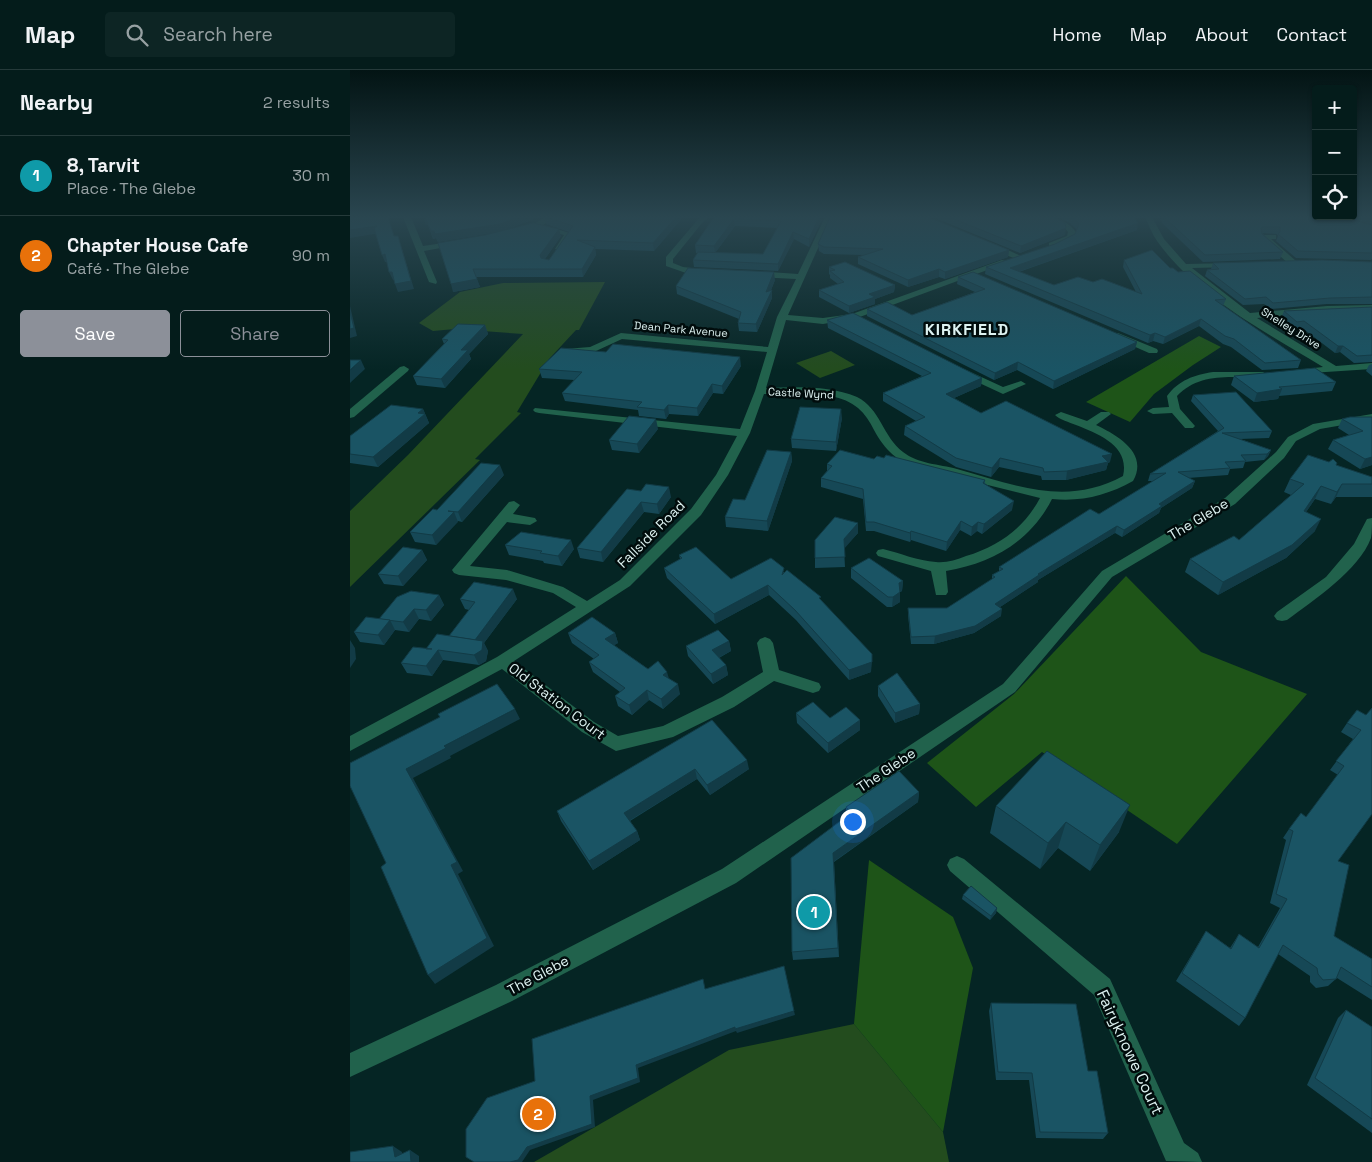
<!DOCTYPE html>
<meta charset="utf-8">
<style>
:root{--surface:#041c1b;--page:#0d2524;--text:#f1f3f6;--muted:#97a1a3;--line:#253a3a;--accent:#8c9099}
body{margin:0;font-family:"Space Grotesk",sans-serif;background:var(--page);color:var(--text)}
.controls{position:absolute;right:15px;top:15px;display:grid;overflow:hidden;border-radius:5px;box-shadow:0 1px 4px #0004}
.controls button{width:45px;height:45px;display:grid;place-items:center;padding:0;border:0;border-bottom:1px solid var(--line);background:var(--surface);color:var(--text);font:25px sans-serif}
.you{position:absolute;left:502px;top:751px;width:18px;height:18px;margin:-12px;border:4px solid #fff;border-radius:50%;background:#1a73e8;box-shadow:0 0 0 8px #1a73e833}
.badge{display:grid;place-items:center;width:32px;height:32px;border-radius:50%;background:var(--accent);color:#fff;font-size:16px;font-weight:700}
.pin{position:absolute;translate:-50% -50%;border:2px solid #fff;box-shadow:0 1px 5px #0006}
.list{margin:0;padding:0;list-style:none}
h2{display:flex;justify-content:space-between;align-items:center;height:65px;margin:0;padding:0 20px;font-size:21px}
h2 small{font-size:16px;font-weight:400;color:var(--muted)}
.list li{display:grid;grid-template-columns:32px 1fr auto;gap:15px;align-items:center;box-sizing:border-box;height:80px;padding:0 20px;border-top:1px solid var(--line)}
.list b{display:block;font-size:19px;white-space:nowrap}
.list p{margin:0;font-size:16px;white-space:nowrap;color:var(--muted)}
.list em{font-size:16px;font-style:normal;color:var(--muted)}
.actions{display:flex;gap:10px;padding:15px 20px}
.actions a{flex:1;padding:11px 0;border:1px solid var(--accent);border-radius:5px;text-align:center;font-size:18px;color:var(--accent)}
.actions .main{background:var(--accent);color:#fff}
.icon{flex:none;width:28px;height:28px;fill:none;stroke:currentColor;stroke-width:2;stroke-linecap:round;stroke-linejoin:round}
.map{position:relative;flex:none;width:1022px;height:1092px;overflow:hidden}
header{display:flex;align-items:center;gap:30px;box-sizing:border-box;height:70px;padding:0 25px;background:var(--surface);border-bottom:1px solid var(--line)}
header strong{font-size:24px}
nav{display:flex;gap:28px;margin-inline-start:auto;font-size:18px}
.search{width:350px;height:45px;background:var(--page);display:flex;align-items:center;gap:12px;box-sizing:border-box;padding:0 18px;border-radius:5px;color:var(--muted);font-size:19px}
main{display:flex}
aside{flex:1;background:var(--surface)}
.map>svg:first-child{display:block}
</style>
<header>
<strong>Map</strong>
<div class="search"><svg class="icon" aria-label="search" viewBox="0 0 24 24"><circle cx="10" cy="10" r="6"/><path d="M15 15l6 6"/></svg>Search here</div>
<nav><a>Home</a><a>Map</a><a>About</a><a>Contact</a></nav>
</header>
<main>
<aside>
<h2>Nearby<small>2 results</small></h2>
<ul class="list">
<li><span class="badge" style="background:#0f9aa8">1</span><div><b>8, Tarvit</b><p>Place · The Glebe</p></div><em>30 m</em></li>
<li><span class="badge" style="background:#e8710a">2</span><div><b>Chapter House Cafe</b><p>Café · The Glebe</p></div><em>90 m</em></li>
</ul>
<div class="actions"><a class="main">Save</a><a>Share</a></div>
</aside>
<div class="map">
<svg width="1022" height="1092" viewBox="0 0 1022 1092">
<rect width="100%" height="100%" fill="#052524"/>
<g fill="#234c1e">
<path d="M255 212 229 260H226L199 289 167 342 171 343 125 389 130 390 0 517V441L58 385 173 264 105 259 83 261 69 253 110 222 153 213Z"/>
<path d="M481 281 505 295 470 308 446 293Z"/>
<path d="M504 954 593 1062 599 1092H184L379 980Z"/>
</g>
<g fill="#1e5418">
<path d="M849 266 871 277 843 295 804 324 780 352 736 332Z"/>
<path d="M776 506 851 582 957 624 827 774 692 682 626 737 577 693 664 624Z"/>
<path d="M519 790 603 847 623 898 593 1062 504 954Z"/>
</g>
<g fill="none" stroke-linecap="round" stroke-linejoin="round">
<g fill="#21624c" fill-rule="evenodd">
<path d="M53 147H61L73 176 107 171 111 173 107 175 74 181 87 212 86 214 79 212Z"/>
<path d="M195 147H204L193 155 223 164 212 181 205 179 214 165 188 158 172 162 168 160 184 154Z"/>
<path d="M350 147H359L352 153 323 189V193L333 197 358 200V204L336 203 316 196V187Z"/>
<path d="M475 147H482L438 245 473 248 502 244 652 190 659 192 507 248 473 254 436 250 416 318C446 317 479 315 507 327 530 338 533 367 553 382 568 394 589 394 607 399 665 415 716 437 773 406 780 376 749 364 726 355 719 352 710 350 705 345L711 342 737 351 751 342H759L761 344 746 355C767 365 799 383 783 411 758 425 732 432 702 429 680 472 642 493 596 501L598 522 596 525H586L581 501 528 486 526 483 528 480 533 479C550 483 568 491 586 492 596 493 606 490 616 486 649 476 674 458 690 428L569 398C547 392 535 380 524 360 520 352 515 344 508 338 487 319 441 324 414 324L400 363 378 405 351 445 280 516 164 591 244 652 268 666 313 656 372 627 413 602 407 573 410 569 415 567 420 569 423 573 429 600 469 613 471 617 469 621 463 623 424 611 384 637 323 667 266 681 232 662 152 599 0 681V666L147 587 226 537 203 523 156 510 109 505 104 503 102 500 159 432 164 431 170 435 163 444 185 448 187 451 180 455 157 452 120 496 157 500 213 517 237 531 270 510 341 439 366 405 387 366 189 343 185 342 183 340 185 338 390 359 405 321 417 282 272 269 246 281 232 285 215 283V279L240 277 271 263 418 277 427 247 446 209 405 207 401 204 405 201 448 204Z"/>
<path d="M693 147C706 147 718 151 726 162L724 167 705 177H699V173L717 166 718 162 715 158Z"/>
<path d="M795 147H802L814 169 836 194 886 193 887 195 883 197 842 198 900 243 977 236 1022 235V241L977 242 907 248 986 296 1022 293V299L945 304 944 302 945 300 973 297C917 263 846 226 807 171 802 164 799 155 795 147Z"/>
<path d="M911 165H926V169H921L946 191V195H940L911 169Z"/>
<path d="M639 174H645L673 187 666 189 639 178Z"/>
<path d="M768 263 807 279 808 281 807 283H799L765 268 763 266Z"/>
<path d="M54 296 59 299 58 301 4 347 0 348V339L50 297Z"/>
<path d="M614 299 653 317 671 311 676 314 653 324 610 304 609 302Z"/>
<path d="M863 302H913L918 305 913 308C883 307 849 302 827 326L830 339 845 356 843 358H835L822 343 803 344 797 341 803 338 819 337 817 326C829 310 844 305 863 302Z"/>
<path d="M1022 344V350L970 359 946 371 934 388 885 434 762 507 665 622 386 813 162 931 0 1007V983L146 915 372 799 653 614 752 501 875 428 926 382 938 367 963 354Z"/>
<path d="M1022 448C1022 454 1022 462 1021 468 1009 500 964 530 937 550L932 551 927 550 924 546 927 542 976 507 1004 474 1017 449Z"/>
<path d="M607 786 614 789 760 909 834 1073 848 1083 852 1092 816 1091 744 925 600 801 597 795 600 789Z"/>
</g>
</g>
<g fill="#164856" fill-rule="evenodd">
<path d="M73 147H189L156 160 211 166 195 189 199 190 219 162 196 154 195 147H333L304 181 245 179 246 185 233 207H126L130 217 103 222 135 165 148 162 88 172 86 168 83 169 78 155H76Z"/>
<path d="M364 147H472V149L459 177 444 169 428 201 344 197 343 190 348 183H346L345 175ZM385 156 428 158 413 184 365 183Z"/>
<path d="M583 147H704L715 165 670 183Z"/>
<path d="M708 147H784L787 160 669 202 704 215 743 212 786 222 773 197 774 190 820 198 876 229 873 236 951 290 948 298 912 300 881 277 873 274 849 256 813 274 803 271 798 273 635 204 636 197 705 174 725 164 727 160 720 153Z"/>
<path d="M810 147H1022V189L1021 190 946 188 926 171 928 166 927 164 912 163 933 182 930 189 853 192 812 153Z"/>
<path d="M468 174 659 180 658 187 595 209 589 207 558 217 508 194V187L514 185 474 184 469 181Z"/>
<path d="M1022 192V234H977L921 239 914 234 893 235 855 206 857 200 861 199 863 193Z"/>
<path d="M479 197 545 215 544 222 525 229V234L499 243 469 227V220L488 214 480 208V205L479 204Z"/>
<path d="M608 207 787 272 785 279 703 319 667 300 644 310 517 246V239L562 245 625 222 607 214Z"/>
<path d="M425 210 421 220 422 228 407 262 389 261 388 253 389 249 327 224 326 216Z"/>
<path d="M1022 237V292L1004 293 990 282 985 283 952 258H944L931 248 934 241Z"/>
<path d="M477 250 632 308 631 316 604 328 631 343 760 392 758 393 756 400 716 410H692L691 406 649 397 641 407 606 397 554 365 555 356 566 351 533 331V323L572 306 478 258Z"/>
<path d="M135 255 138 264 119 284 121 289 95 318 67 315 63 306 94 274 92 269Z"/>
<path d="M1022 294V306L1016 301 1019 295Z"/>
<path d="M391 296 373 324 363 323 348 346 319 344 316 349 289 346 288 340 215 331 212 323 224 310 192 308 189 299Z"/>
<path d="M884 306 986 312 982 321 929 326 928 329 904 332 881 315Z"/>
<path d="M843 325 922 361 919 368 890 369 921 380 918 386 914 390 895 392 893 398 880 399 878 405 838 408 845 411 842 418 811 438 809 443 772 467 765 463 688 510V512L650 537 651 546 624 563 584 574H561L558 545V538H597L642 510V505L649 501V497L749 444 803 411H798L800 404 868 361 841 331Z"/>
<path d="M73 339 79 353 28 397 0 393V366Z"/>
<path d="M1022 347V395L1010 399 978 379 983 370 999 365 988 358 992 349Z"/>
<path d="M492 348 486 381 442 378 441 369Z"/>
<path d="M308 359 289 383 262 380 259 370Z"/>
<path d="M441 382 442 391 418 461 376 457 375 447 395 430Z"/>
<path d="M524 389 635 410V413L662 440 632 464 627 461 621 466 610 460 596 481 561 470 560 472 524 461H516L513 429 471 417V408L477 401V394Z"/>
<path d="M986 395 1022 407V427H986L981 434 965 429 956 442 965 461 936 488 868 525 835 502 840 489 889 470 941 425 934 422 940 409Z"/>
<path d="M154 405 112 452 108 451 86 475 65 472 60 462 87 440Z"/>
<path d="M277 419 321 427 309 444 294 442 253 492 230 488 227 478Z"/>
<path d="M508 453V463L494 478 495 497 465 498V488Z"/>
<path d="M155 475 224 479 212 496 194 493 193 491 159 485Z"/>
<path d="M72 480 77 490 53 516 34 514 28 504Z"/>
<path d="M329 485 381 509 435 502 471 531 521 602 499 610 446 550 419 525 365 554 317 508 314 498 330 489Z"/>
<path d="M501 498 553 511 552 521 550 522V532L542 537H537L501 508Z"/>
<path d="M89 525 94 535 81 551 69 549 59 562 45 560 34 575 10 572 4 562 29 549Z"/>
<path d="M110 529H167L134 573 138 581 136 591 129 595 93 590 82 606 57 603 51 593 99 566 119 540 115 539Z"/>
<path d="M218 563H265L268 573 264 575 298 599 319 609 330 624 313 639 299 630 282 645 268 636 265 626 270 622 243 602 239 592 244 589 222 573Z"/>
<path d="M379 571 381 581 369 588 376 595 378 605 363 614 338 586 336 576Z"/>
<path d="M528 616 570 634 569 644 545 653 528 626Z"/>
<path d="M446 643 480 648 510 650V660L478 683 447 653Z"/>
<path d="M1016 645 988 791 984 866 1022 889V930L987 908 978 916 966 918 960 912V906L928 884 895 948 889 956 826 911 856 861 880 878 889 864 908 877 930 838 920 833 936 770 933 768 939 759 956 747 988 705 980 700 1003 669 991 662 997 653Z"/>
<path d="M362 650 399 699 360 725 347 709 280 751 287 761 290 770 243 800 211 751 207 741Z"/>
<path d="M569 722 568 732 484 792 489 887 443 890 442 882 496 746V737Z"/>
<path d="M646 736 769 762 740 801 708 778 690 799 640 763Z"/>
<path d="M613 825 647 838 646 843 640 850 612 829Z"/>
<path d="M641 933 738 1001 758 1063 753 1069 686 1068 679 1010H646L639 941Z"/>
<path d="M996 940 1022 957V1063L957 1015 988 948Z"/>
</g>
<g fill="#123b46">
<path d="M168 147H189L153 161 88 172 86 168 83 169 81 161Z"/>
<path d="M326 147H333L304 181 303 173Z"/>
<path d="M469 147H472V149L459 177V169Z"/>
<path d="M74 148H75L78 155H76Z"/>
<path d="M384 149 385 156 365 183 364 176Z"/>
<path d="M788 153 787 160 659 205 660 198Z"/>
<path d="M27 156 30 163 0 168V160Z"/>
<path d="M716 158 715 165 670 183 671 176Z"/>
<path d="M209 159 211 166 192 193 190 185Z"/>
<path d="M443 162 444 169 428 201V194Z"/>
<path d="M48 166 64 219 48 222 45 214Z"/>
<path d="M245 177 246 185 233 207 232 199Z"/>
<path d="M659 180 658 187 595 209V202Z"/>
<path d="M35 184 38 192H35L32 185Z"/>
<path d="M589 199V207L558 217V210Z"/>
<path d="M39 202H42L45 210H43Z"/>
<path d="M424 202 425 210 417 230 416 222Z"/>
<path d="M127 209 130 217 103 222 101 214Z"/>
<path d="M545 215 544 222 525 229V234L499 243V236L519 224Z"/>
<path d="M422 220V228L407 262 406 254Z"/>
<path d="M0 236 7 266 0 268Z"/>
<path d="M851 249 849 256 813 274 815 267Z"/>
<path d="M135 255 138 264 119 284 121 289 95 318 91 309 111 280Z"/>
<path d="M805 263 803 271 798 273 800 265Z"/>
<path d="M787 272 785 279 703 319 704 311Z"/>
<path d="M988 276H993L990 282 985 283Z"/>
<path d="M390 287 391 296 373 324 372 316Z"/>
<path d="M11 290 15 299 0 313V300Z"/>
<path d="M668 292 667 300 644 310 645 303Z"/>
<path d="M632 308 631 316 595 332 596 324Z"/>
<path d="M362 314 363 323 348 346 347 338Z"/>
<path d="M932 319 928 329 904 332 907 323Z"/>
<path d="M318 335 319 344 316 349 314 340Z"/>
<path d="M73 339 79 353 28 397 23 387Z"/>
<path d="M491 339 492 348 486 381V372Z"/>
<path d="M306 349 308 359 289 383 287 374Z"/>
<path d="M921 380 918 386 914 390 917 384Z"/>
<path d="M441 382 442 391 418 461 417 451Z"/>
<path d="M762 384 760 392 758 393 756 400 716 410 717 401 752 386Z"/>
<path d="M1022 387V395L1010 399 1015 389Z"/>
<path d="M650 388 649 397 641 407 642 398Z"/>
<path d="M150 395 154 405 112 452 108 442Z"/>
<path d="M845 411 842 418 811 438 809 443 772 467 774 460 809 434Z"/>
<path d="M992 414 986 427 981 434 987 422Z"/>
<path d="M971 416 965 429 948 454 954 441Z"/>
<path d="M319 417 321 427 309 444 307 434Z"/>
<path d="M664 431 662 440 632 464 634 454Z"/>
<path d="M291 432 294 442 253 492 251 482Z"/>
<path d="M104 442 108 452 86 475 82 465Z"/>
<path d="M971 449 965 461 936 488 868 525 873 512Z"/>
<path d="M611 451 610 460 596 481 597 472Z"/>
<path d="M628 452 627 461 621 466 622 457Z"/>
<path d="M508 453V463L494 479V469Z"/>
<path d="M767 456 765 463 688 510V512L644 541 645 534 688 504Z"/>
<path d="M561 461V470L560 472V463Z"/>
<path d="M221 470 224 479 212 496 208 486Z"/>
<path d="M72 480 77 490 53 516 48 506Z"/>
<path d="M553 511 552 521 550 522V532L542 537 543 527 549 513Z"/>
<path d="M418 515 419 525 365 554 364 544Z"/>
<path d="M163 519 167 529 134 573 138 581 136 591 129 595 124 585 125 570Z"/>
<path d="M89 525 94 535 81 551 76 540Z"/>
<path d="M64 539 69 549 59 562 53 552Z"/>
<path d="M652 539 651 546 624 563 584 574 585 566Z"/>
<path d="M40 550 45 560 34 575 28 565Z"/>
<path d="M265 563 268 573 258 579 255 569Z"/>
<path d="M0 570 5 578 6 589 0 598Z"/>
<path d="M379 571 381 581 364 590 362 580Z"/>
<path d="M88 580 93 590 82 606 76 596Z"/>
<path d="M522 592 521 602 499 610V600Z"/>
<path d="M376 595 378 605 363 614 361 604Z"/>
<path d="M317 602 320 612 313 605Z"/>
<path d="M328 614 330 624 313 639 311 629Z"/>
<path d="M297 620 299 630 282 645 279 635Z"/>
<path d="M570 634 569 644 545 653V643Z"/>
<path d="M165 639 170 649 100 686 101 688 63 708 113 801 108 804 144 876 85 914 78 905 101 795 56 699 94 676Z"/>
<path d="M510 650V660L478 683V673Z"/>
<path d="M397 690 399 699 360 725 357 715Z"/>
<path d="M345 699 347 709 277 752 274 743Z"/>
<path d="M569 722 568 732 483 792V783Z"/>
<path d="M780 735 769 762 740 801 750 775Z"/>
<path d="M716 752 708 778 690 799 698 773Z"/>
<path d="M287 761 290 770 243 800 239 791Z"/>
<path d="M647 838 646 843 640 850 641 846Z"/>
<path d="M444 941 445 945 387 963 386 961 288 998 290 1012 243 1030 245 1057 180 1080 172 1092H160L177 1077 240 1026 286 995 385 957Z"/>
<path d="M43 1076 52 1082 54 1092 45 1087Z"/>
<path d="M60 1080 69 1086V1092H61Z"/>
</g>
<g fill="#1a5464" stroke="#123b46">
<path d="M0 147H38L44 166H48L61 211 45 214 42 202H39L35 184 32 185 24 158 27 156 0 160Z"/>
<path d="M73 147H168L150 154 85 164 84 161H81L75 148H74Z"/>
<path d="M196 147H326L303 173 227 170 245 177 232 199H123L127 209 101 214 88 173 135 165 183 153 209 159 190 185 191 188 199 190 223 156Z"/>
<path d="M364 147H469L459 169 443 162 428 194 343 190 348 182 413 184 431 151 384 149 364 176 345 175Z"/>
<path d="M480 147H578L659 180 595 202 589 199 558 210 508 187 533 179 474 177 468 174Z"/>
<path d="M599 147H704L715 153 716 158 671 176Z"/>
<path d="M722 147H784L788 153 660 198 704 215 728 207 743 212 752 209 792 224 774 190 802 180 820 198H823L828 202 840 201 876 229 865 230 951 290 915 293 884 269 875 266 851 249 815 267 805 263 800 265 636 197 705 174 725 164 729 154Z"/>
<path d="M814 147H993L1022 155V183L948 181 928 164 930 162V157H913L911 158 912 164 933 182 855 185Z"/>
<path d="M972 190 1022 192V227L980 228 923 233 916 227 895 229 857 200 869 199 863 193Z"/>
<path d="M495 192 545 215 519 224 525 227 499 236 469 220 494 212 480 201 485 200 479 197Z"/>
<path d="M338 198 424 202 416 222 422 220 406 254 388 253 391 242 326 216Z"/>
<path d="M623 202 787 272 704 311 668 292 645 303 517 239 537 232 562 245 635 219 608 207Z"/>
<path d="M1022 237V285L1007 286 993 276H988L954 251 947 252 934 241Z"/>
<path d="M0 242 4 258 0 259Z"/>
<path d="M503 243 632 308 596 324 631 343 656 331 762 384 752 386 758 392 717 401 694 402 693 398 650 388 642 398 606 388 555 356 575 347 533 323 581 303 477 250Z"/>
<path d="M108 254 135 255 111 280H118L91 309 63 306 98 270 92 269Z"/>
<path d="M263 274 390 287 372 316 362 314 347 338 318 335 314 340 287 337 292 332 212 323 232 302 189 299 211 278 256 282Z"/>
<path d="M0 290H11L0 300Z"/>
<path d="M965 298 986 312 929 317 932 319 907 323 884 306Z"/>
<path d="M886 322 922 361 872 363 921 380 917 384 891 385 896 391 875 392 880 398 828 402 845 411 809 434 812 436 774 460 767 456 688 504 689 505 645 534 652 539 625 556 585 566 561 567 558 538H597L645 507 642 505 653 499 649 497 740 439 749 444 816 403 800 404 874 358 843 325Z"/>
<path d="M41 335 73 339 68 343 75 344 23 387 0 384V366Z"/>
<path d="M450 337 491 339 486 372 441 369Z"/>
<path d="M279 346 306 349 287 374 259 370Z"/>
<path d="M1000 347H1022V387L1015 389 983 370 1013 361 992 349Z"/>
<path d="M417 380 441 382 417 451 375 447 383 429 395 430Z"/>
<path d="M490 380 524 389 527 386 534 388 536 385 635 410 633 413 664 431 634 454 628 452 622 457 611 451 597 472 561 461 560 463 524 452H516L513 419 471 408 482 396 477 394Z"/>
<path d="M958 385 979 392 983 389 987 393 986 395 1022 407V414H992L987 422 971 416 954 441 971 449 942 475 873 512 840 489 884 466 889 470 954 414 940 409Z"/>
<path d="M131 393 150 395 108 442 98 441 104 442 82 465 60 462 83 439 87 440Z"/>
<path d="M296 414 319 417 307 434 291 432 251 482 227 478 277 419 291 421Z"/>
<path d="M485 447 508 453 494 469 495 487 465 488V470Z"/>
<path d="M171 462 221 470 208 486 190 483 192 481 155 475Z"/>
<path d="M53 477 72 480 48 506 28 504Z"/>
<path d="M346 477 381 509 421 488 434 498 432 505 437 500 471 527 469 528 522 584V592L499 600 445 540 418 515 364 544 314 498 332 488 329 485Z"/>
<path d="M519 488 553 511 549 513 550 522 543 527H538L501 498Z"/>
<path d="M124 512 163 519 125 570 99 566 125 532 110 529Z"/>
<path d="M61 521 89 525 76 540 64 539 53 552 29 549 47 527Z"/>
<path d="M16 547 40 550 28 565 4 562Z"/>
<path d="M242 547 265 563 255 569 298 599 308 591 317 602 313 605 328 614 311 629 297 620 279 635 265 626 275 618 239 592 249 585 218 563Z"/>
<path d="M368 560 379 571 362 580 376 595 361 604 336 576Z"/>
<path d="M87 564 133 571 132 580 124 585 88 580 76 596 51 593 63 577 82 579H76Z"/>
<path d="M547 603 570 634 545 643 528 616Z"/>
<path d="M147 614 165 639 94 676 96 678 56 699 107 792 101 795 137 868 78 905 31 797 36 793 0 716V693L90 647 88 644Z"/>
<path d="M463 632 480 648 496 637 510 650 478 673 446 643Z"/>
<path d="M1022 638V744L988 791 999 795 984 866 1022 889V917L991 897 986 909 973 910 968 904 967 898 933 875 895 948 832 903 856 861 881 879 889 864 909 878 937 829 926 824 943 761 939 759 951 743 956 747 994 696 986 691 1011 660 997 653 1007 640 1016 645Z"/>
<path d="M362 650 397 690 357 715 345 699 274 743 287 761 239 791 207 741Z"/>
<path d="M697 681 780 735 750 775 716 752 698 773 646 736Z"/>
<path d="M549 701 569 722 483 783 488 878 442 882 441 788 501 743 496 737Z"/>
<path d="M621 816 647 838 641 846 613 825Z"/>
<path d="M434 896 444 941 385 959V957L286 995 288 1008 240 1026 242 1054 177 1077 168 1090 160 1092H124L116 1087V1059L137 1028 185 1011 182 969 353 909 355 919Z"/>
<path d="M641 933 726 934 738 1001H747L758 1063 690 1062 682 1003 648 1002Z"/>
<path d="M996 940 1022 957V1049L965 1008Z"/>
<path d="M43 1076 45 1087 60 1080 61 1092H0V1082Z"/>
</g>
<linearGradient id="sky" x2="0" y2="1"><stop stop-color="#031414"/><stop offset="0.49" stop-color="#2a4650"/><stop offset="1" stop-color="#2a4650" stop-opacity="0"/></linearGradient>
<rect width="1022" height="300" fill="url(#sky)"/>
<g text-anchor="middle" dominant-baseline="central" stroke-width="5" stroke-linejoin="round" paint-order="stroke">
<g font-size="11" fill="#ddf2f1" stroke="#010c0c">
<text transform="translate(941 258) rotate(32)">Shelley Drive</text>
<text transform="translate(331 259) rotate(5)">Dean Park Avenue</text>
<text transform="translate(451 323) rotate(3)">Castle Wynd</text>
</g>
<g font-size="14" fill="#ddf2f1" stroke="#010c0c">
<text transform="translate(848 449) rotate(-31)">The Glebe</text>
<text transform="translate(301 464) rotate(-45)">Fallside Road</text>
<text transform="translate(207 631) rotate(37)">Old Station Court</text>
<text transform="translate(536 700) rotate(-34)">The Glebe</text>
<text transform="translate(188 905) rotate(-28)">The Glebe</text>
</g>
<g font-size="16" font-weight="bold" letter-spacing="1" fill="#ddf2f1" stroke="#010c0c">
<text x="617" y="259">KIRKFIELD</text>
</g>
<g font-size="16" fill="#ddf2f1" stroke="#010c0c">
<text transform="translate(780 982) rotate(65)">Fairyknowe Court</text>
</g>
</g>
</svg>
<div class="controls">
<button>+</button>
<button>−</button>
<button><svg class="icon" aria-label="locate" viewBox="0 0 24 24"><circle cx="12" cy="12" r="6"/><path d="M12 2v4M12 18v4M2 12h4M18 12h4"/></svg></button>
</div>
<div class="you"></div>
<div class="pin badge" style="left:464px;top:842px;background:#0f9aa8">1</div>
<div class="pin badge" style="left:188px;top:1044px;background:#e8710a">2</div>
</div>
</main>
